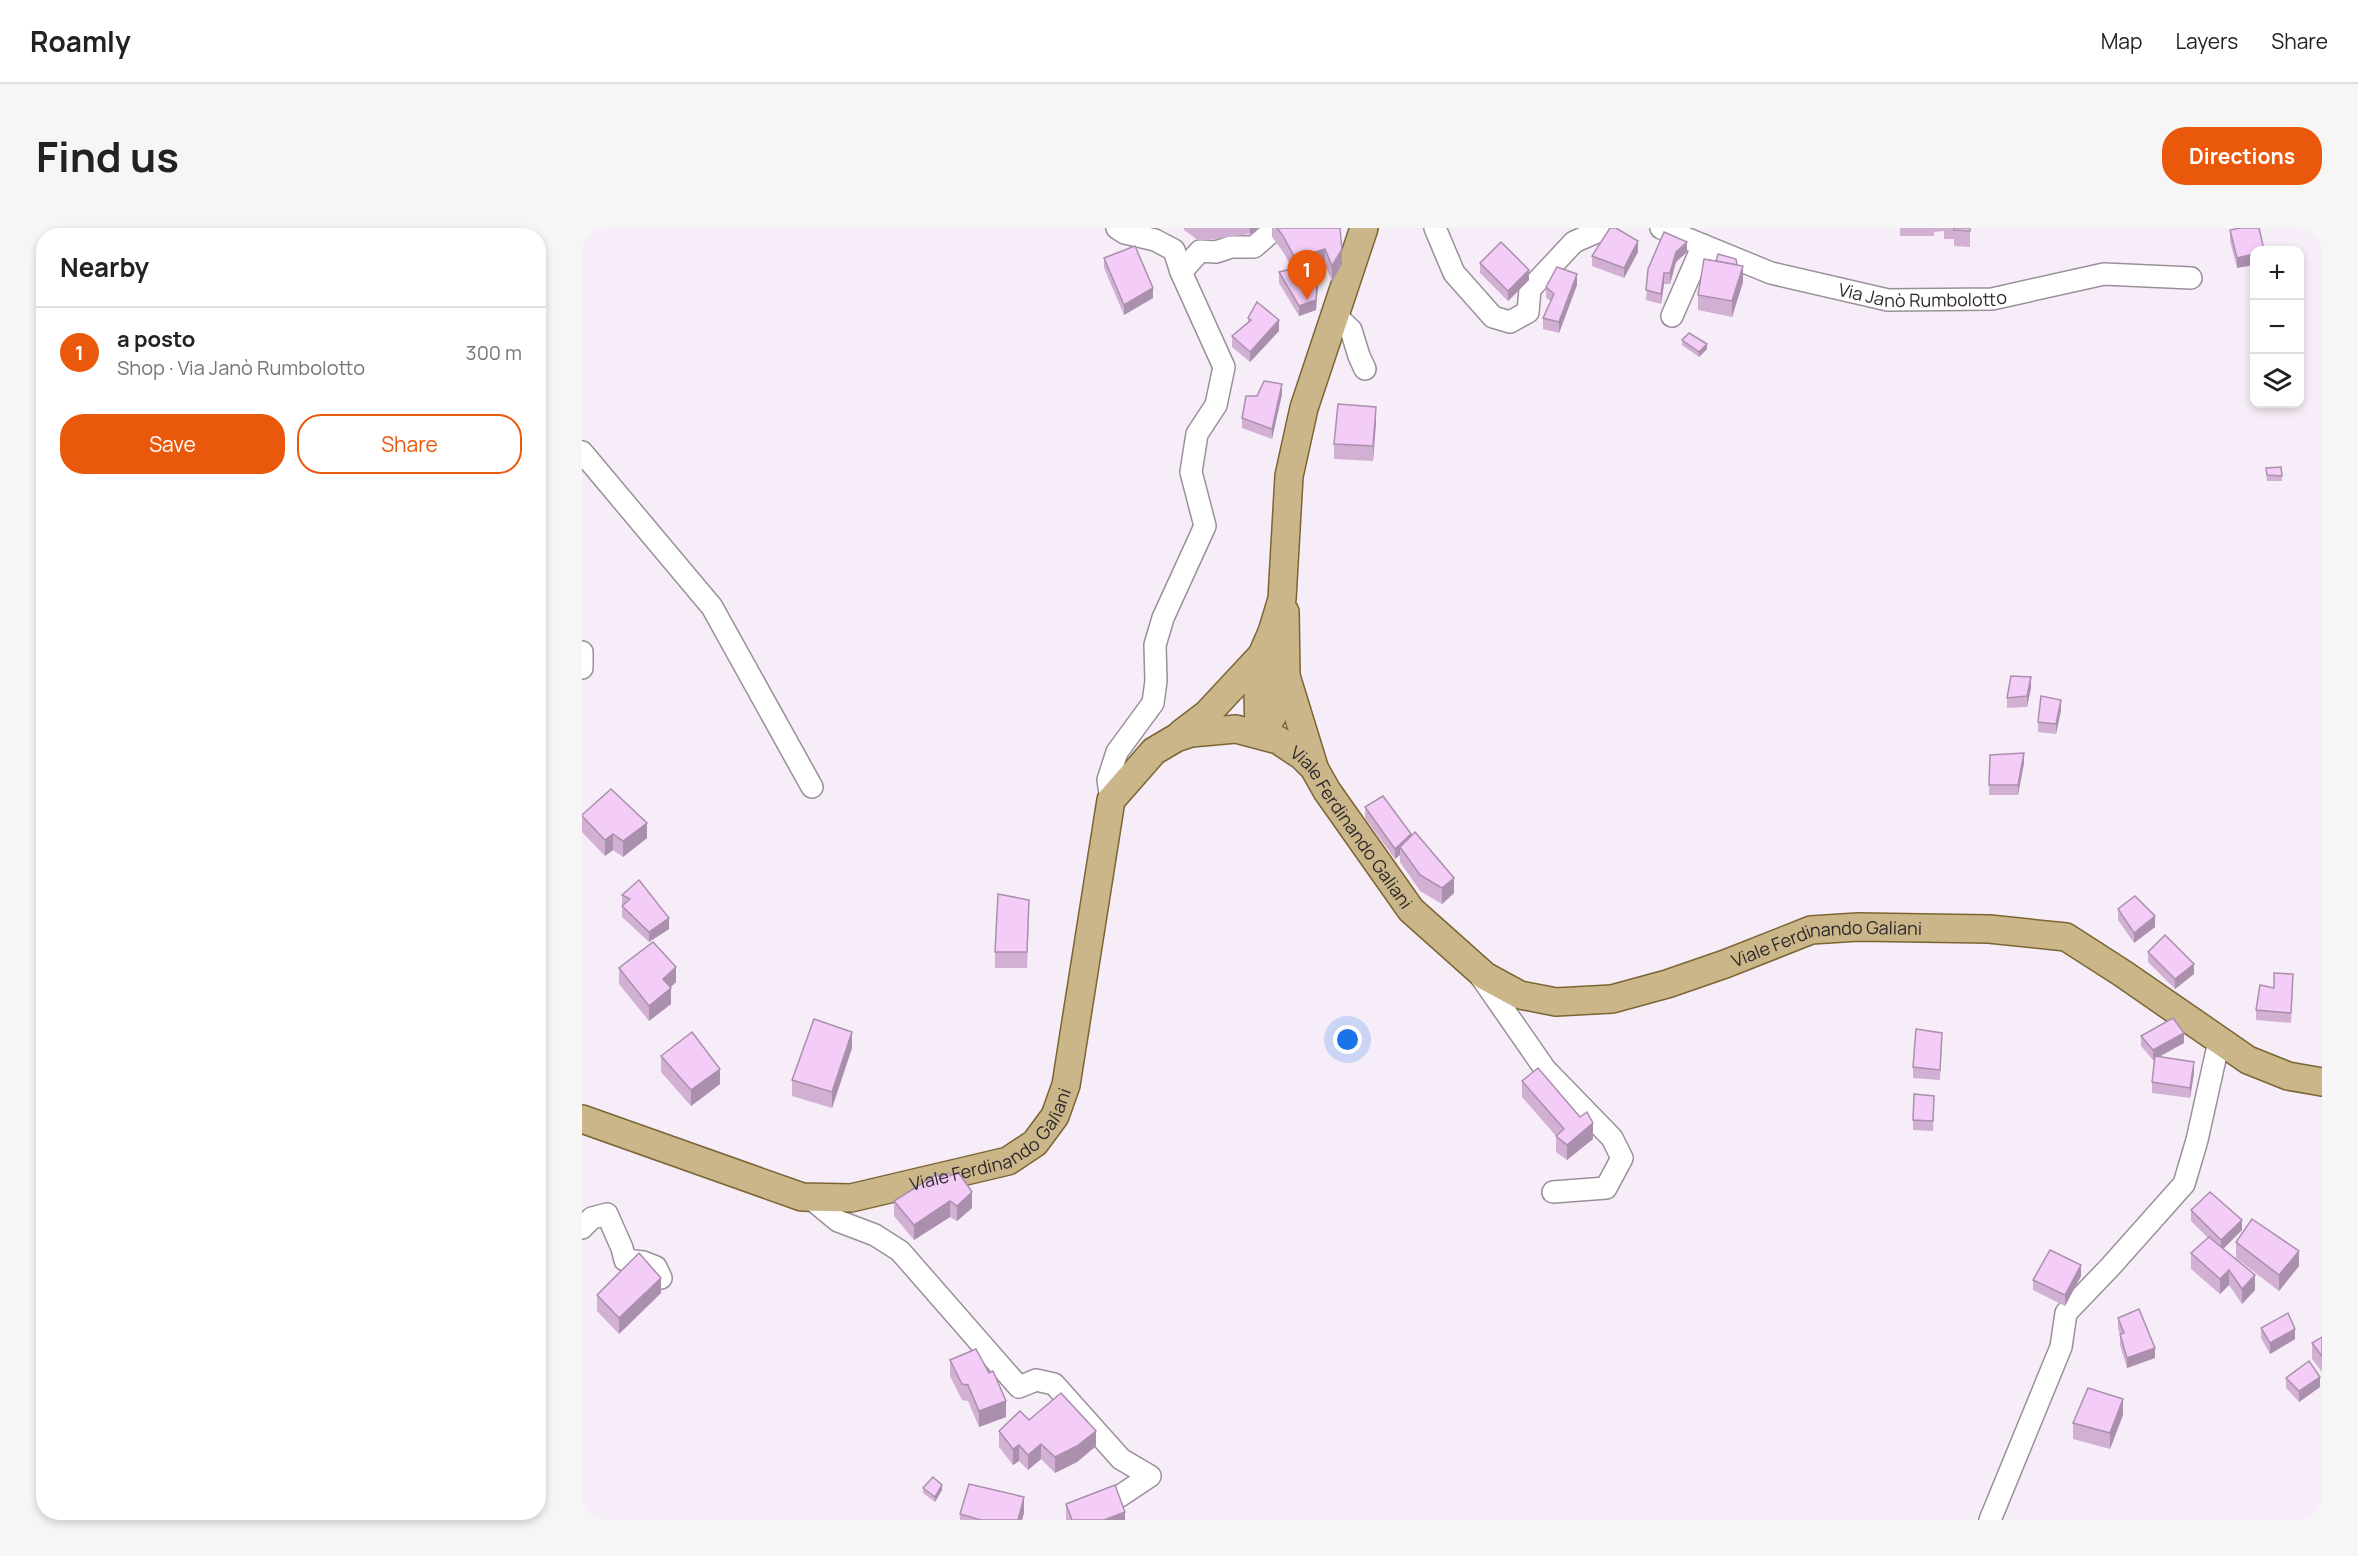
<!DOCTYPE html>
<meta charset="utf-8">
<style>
:root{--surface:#fff;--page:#f6f6f6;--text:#222;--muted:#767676;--line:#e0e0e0;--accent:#ea580c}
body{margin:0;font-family:Manrope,sans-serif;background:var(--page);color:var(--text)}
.controls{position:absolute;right:18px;top:18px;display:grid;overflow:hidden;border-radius:12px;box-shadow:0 3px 9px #0003}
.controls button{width:54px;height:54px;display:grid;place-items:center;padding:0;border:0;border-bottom:2px solid var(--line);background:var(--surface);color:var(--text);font:30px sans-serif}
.you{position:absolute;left:766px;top:812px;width:21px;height:21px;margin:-15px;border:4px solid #fff;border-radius:50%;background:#1a73e8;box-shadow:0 0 0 9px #1a73e833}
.badge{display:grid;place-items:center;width:39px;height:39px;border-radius:50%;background:var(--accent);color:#fff;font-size:20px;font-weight:700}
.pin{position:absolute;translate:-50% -50px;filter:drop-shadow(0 2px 3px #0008)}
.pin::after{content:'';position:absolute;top:32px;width:21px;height:18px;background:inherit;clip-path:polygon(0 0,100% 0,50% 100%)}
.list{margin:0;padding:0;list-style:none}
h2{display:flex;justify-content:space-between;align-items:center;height:78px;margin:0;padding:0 24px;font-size:26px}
h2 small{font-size:20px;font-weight:400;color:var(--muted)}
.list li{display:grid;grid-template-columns:39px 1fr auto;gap:18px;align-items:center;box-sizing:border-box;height:90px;padding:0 24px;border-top:2px solid var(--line)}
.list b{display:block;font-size:22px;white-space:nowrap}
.list p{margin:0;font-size:20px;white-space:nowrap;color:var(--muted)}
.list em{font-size:20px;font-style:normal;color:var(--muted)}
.actions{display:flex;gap:12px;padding:18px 24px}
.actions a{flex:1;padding:14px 0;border:2px solid var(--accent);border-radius:24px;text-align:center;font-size:21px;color:var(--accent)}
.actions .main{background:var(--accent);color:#fff}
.icon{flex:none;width:33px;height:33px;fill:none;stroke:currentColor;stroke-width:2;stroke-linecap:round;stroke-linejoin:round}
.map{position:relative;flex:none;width:1740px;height:1292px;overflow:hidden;border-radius:24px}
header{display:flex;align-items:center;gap:36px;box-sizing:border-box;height:84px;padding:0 30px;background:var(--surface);border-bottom:2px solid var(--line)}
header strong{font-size:28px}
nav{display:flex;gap:33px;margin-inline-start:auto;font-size:21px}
.intro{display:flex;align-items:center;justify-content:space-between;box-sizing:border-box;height:144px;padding:0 36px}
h1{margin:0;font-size:42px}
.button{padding:15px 27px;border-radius:24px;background:var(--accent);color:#fff;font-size:21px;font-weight:700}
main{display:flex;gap:36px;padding:0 36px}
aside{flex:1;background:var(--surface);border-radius:24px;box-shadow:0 3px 9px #0003}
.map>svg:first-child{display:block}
</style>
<header>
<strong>Roamly</strong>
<nav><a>Map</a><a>Layers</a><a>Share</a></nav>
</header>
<div class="intro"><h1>Find us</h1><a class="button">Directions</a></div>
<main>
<aside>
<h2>Nearby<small></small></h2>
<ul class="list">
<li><span class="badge">1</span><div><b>a posto</b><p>Shop · Via Janò Rumbolotto</p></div><em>300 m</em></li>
</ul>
<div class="actions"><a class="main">Save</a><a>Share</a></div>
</aside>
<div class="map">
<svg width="1740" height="1292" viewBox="0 0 1740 1292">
<rect width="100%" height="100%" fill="#f7edf8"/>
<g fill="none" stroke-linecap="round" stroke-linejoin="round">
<g stroke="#99909a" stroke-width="24">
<g id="minor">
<path d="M535 0 543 5 573 12 592 22 599 44"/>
<path d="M853 0 872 45 911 89 928 94 946 84 948 61 992 14 1024 0"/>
<path id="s1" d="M1079 0 1189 45 1306 72 1410 71 1522 46 1609 50"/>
<path d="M753 87 769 102 777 128 783 141"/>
<path d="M1090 88 1121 17"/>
<path d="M0 224 130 379 230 559"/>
<path d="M0 424V440"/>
<path d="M529 572 526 552 535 524 571 475 574 453 573 417 581 390 623 298 609 244 615 206 634 177 642 139 599 44 618 23 634 24 649 19H672L694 0"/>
<path d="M897 746 963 841 1030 910 1040 930 1024 960 971 964"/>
<path d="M227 969 256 993 293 1007 318 1023 437 1159 454 1152 472 1156 539 1231 568 1248 538 1268"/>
<path d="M0 1000 10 990 25 986 40 1020 43 1032 61 1034 74 1039 79 1050"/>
<path d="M1408 1292 1479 1119 1484 1085 1529 1038 1602 956 1615 912 1637 813"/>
</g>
</g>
<g stroke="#7b6534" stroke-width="30">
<g id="major">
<path d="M703 384 704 448 732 539"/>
<path d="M680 427 676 465 677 506C694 490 698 469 704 448"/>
<path d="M600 505 625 486 680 427 690 404 700 371 707 248 722 180 782 0"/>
<path id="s2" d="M0 891 220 969 269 970 426 933 453 915 473 888 484 857 529 572 572 523 594 510 609 505 654 501 696 512 720 528 732 540 745 563 829 682 903 748 938 767 974 774 1030 771 1085 756 1143 736 1229 702 1276 699 1407 701 1484 709 1540 745 1666 832 1706 848 1740 854"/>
</g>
</g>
<use href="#minor" stroke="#fff" stroke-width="21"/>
<use href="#major" stroke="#cab688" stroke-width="27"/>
</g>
<g fill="#d1b0d4">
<path d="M602 0H678L668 6 617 13 602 2Z"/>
<path d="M690 0H758L760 36 750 54 743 36 737 38 734 82 717 88 697 55V44L711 41 701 24 690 9Z"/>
<path d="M1318 0H1388V19L1372 18V11H1362V3L1352 4V8H1318Z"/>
<path d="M1658 0 1655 40 1648 13V2Z"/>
<path d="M1056 24 1042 50 1010 38V28Z"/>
<path d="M1105 24 1094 34 1088 56H1082L1079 76 1064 72 1066 41Z"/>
<path d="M522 30 571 70 542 87 522 40Z"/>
<path d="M898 35 947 52 926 73 898 45Z"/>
<path d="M1155 37 1161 54 1150 89 1116 82V67Z"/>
<path d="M995 57 977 105 961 101V90L969 73 964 70V59Z"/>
<path d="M666 90 697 103 668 134 650 119V108L666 94Z"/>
<path d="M1100 112 1125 121 1117 129 1100 117Z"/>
<path d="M700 166 690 211 660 200V190L675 168Z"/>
<path d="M794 195 791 233 752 231V216Z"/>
<path d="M1699 239 1700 253H1685L1684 240Z"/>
<path d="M1449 460 1445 479 1425 480V470Z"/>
<path d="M1479 482 1474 506 1456 504V494Z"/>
<path d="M1408 527 1442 535 1436 567H1407Z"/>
<path d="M783 579 829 608 872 665 860 676 838 663 818 634V627L813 631 783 590Z"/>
<path d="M0 587 65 610 41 629 31 622 23 628 0 604Z"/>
<path d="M40 667 87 690V701L67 714 40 689Z"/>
<path d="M1536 681 1573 699 1552 715 1536 692Z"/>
<path d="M447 687 445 740H413V724Z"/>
<path d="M1566 724 1612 746 1593 761 1566 734Z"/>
<path d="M37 740 94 754 89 759V776L67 793 37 756Z"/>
<path d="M1711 757 1709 795 1674 792V782L1692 760Z"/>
<path d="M1559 808 1602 815 1577 829 1612 845 1608 870 1570 865V854L1572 832H1571L1559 818Z"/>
<path d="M1360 815 1358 852 1331 850V839Z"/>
<path d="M270 820 250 880 210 868V852Z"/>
<path d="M79 828 138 856 109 878 79 844Z"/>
<path d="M940 853 1011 911 985 932 974 924V908L940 869Z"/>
<path d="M1352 878 1351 903 1331 902V892Z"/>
<path d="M368 948 390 980 375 993 368 989 332 1012 312 988V973L358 949Z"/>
<path d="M1609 982 1660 1002 1641 1021 1673 1062 1660 1076 1647 1057 1638 1066 1609 1041V1025L1626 1010 1609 993Z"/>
<path d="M1654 1014 1717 1038 1697 1063 1654 1030Z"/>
<path d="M1499 1048 1483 1078 1451 1062V1052Z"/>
<path d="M79 1065 37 1106 15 1083V1067Z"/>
<path d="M1536 1090 1573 1130 1545 1140 1538 1117V1106L1536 1101Z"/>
<path d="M1679 1100 1713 1111 1688 1126 1679 1110Z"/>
<path d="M1740 1109V1144L1730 1131V1115Z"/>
<path d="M368 1132 424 1189 397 1199 386 1173 380 1172 368 1148Z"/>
<path d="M1704 1150 1738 1159 1717 1174 1704 1160Z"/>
<path d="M1541 1187 1528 1221 1491 1211V1195Z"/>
<path d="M447 1192 514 1218 495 1234 473 1245 459 1231 446 1242 437 1233 431 1237 417 1219V1203Z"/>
<path d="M341 1260 360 1262 353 1274 341 1265Z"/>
<path d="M484 1276 543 1292H484Z"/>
<path d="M442 1285 440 1292H378V1286Z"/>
</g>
<g fill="#aa90ad">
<path d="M668 0H678L668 6Z"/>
<path d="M1056 13V24L1042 50V40Z"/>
<path d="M1105 14V24L1094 34 1088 56V45L1094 24Z"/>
<path d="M743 21V36L737 38 734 82 717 88V78L713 46V30Z"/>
<path d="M760 21V36L750 54V38Z"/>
<path d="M1672 26V37L1655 40V30Z"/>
<path d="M1161 38V54L1150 89V73Z"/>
<path d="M947 42V52L926 73V63Z"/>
<path d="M1082 45V56L1079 76V66Z"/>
<path d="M995 46V57L977 105V94Z"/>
<path d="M571 60V70L542 87V77Z"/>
<path d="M697 92V103L668 134V124Z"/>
<path d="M1125 116V121L1117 129V124Z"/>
<path d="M700 156V166L690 211V201Z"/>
<path d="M794 179V195L791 233V218Z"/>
<path d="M1449 449V460L1445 479V468Z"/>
<path d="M1479 472V482L1474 506V496Z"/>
<path d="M1442 525V535L1436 567V557Z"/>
<path d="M65 595V610L41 629V613Z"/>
<path d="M31 606V622L23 628V612Z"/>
<path d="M829 606V617L818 619V627L813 631V621Z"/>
<path d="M872 650V665L860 676V660Z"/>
<path d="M1573 688V699L1552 715V705Z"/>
<path d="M87 690V701L67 714V704Z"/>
<path d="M1612 736V746L1593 761V751Z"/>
<path d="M94 739V754L81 766V751Z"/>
<path d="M89 760V776L67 793V778Z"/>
<path d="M270 804V820L250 880V864Z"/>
<path d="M1602 805V815L1571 832V822Z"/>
<path d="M1612 834V845L1608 870V860Z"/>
<path d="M138 841V856L109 878V862Z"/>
<path d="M1011 895V911L985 932V917Z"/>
<path d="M390 964V980L375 993V978Z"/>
<path d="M368 973V989L332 1012V997Z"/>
<path d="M1660 992V1002L1639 1023V1012Z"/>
<path d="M1717 1023V1038L1697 1063V1047Z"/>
<path d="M1499 1037V1048L1483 1078V1067Z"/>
<path d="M1647 1042V1057L1638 1066V1051Z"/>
<path d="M1673 1047V1062L1660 1076V1061Z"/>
<path d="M79 1050V1065L37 1106V1090Z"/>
<path d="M1713 1101V1111L1688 1126V1115Z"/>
<path d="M1573 1120V1130L1545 1140V1130Z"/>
<path d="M1738 1149V1159L1717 1174V1163Z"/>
<path d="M1541 1171V1187L1528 1221V1205Z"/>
<path d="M424 1173V1189L397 1199V1183Z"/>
<path d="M514 1203V1218L495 1234 473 1245V1229Z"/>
<path d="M459 1216V1231L446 1242V1227Z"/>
<path d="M437 1217V1233L431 1237V1221Z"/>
<path d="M360 1257V1262L353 1274V1269Z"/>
<path d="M442 1269V1285L440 1292H436Z"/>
<path d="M543 1284V1292H522Z"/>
</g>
<g fill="#f3cdf7" stroke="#aa90ad" stroke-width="1.5">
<path d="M695 0H758L760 21 750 38 743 21 713 30 701 8Z"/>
<path d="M1028 0H1034L1056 13 1042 40 1010 28Z"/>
<path d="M1372 0H1388V3L1372 2Z"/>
<path d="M1658 0H1677L1682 22H1672V26L1655 30 1648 2Z"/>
<path d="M1082 4 1105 14 1094 24 1088 45H1082L1079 66 1064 62 1066 41Z"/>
<path d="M919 14 947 42 926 63 898 35Z"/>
<path d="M553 18 571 60 542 77 522 30Z"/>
<path d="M1136 26 1154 31 1155 37 1134 33Z"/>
<path d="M1122 31 1161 38 1150 73 1116 67Z"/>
<path d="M737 34 734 72 717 78 697 44Z"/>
<path d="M975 39 995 46 977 94 961 90 972 66 964 59Z"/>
<path d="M675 74 697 92 668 124 650 108 669 92 666 90Z"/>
<path d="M1107 105 1125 116 1117 124 1100 112Z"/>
<path d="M682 153 700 156 690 201 660 190 664 168H675Z"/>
<path d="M756 176 794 179 791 218 752 216Z"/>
<path d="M1699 239 1700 248 1685 247 1684 240Z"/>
<path d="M1429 448 1449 449 1445 468 1425 470Z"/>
<path d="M1459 468 1479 472 1474 496 1456 494Z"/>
<path d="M1442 525 1436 557H1407L1408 527Z"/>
<path d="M29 561 65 595 41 613 31 606 23 612 0 588V587Z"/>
<path d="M801 568 829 606 813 621 783 579Z"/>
<path d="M833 604 872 650 860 660 838 647 818 619Z"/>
<path d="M57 652 87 690 67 704 40 678 48 671 40 667Z"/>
<path d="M416 666 447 672 445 724H413Z"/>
<path d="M1553 668 1573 688 1552 705 1536 681Z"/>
<path d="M1583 707 1612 736 1593 751 1566 724Z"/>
<path d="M71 714 94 739 81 751 89 760 67 778 37 740Z"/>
<path d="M1692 745 1711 746 1709 785 1674 782 1678 757 1692 760Z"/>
<path d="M1591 790 1602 805 1571 822 1559 808Z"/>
<path d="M232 791 270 804 250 864 210 852Z"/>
<path d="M1334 801 1360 805 1358 842 1331 839Z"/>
<path d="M110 804 138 841 109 862 79 828Z"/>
<path d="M1573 828 1612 834 1608 860 1570 854Z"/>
<path d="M956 840 998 889 1005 884 1011 895 985 917 974 908 982 901 940 853Z"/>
<path d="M1332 866 1352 868 1351 893 1331 892Z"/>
<path d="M376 944 390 964 375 978 368 973 332 997 312 973 355 946 358 949 367 945 368 948Z"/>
<path d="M1628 964 1660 992 1639 1012 1609 982Z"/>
<path d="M1670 991 1717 1023 1697 1047 1654 1014Z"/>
<path d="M1627 1009 1673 1047 1660 1061 1647 1042 1638 1051 1609 1025Z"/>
<path d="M1468 1022 1499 1037 1483 1067 1451 1052Z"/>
<path d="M57 1025 79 1050 37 1090 15 1067Z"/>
<path d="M1557 1081 1573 1120 1545 1130 1538 1106 1542 1105 1536 1090Z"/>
<path d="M1706 1085 1713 1101 1688 1115 1679 1100Z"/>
<path d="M1740 1109V1128L1730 1115Z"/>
<path d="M394 1121 407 1145 411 1143 424 1173 397 1183 386 1157 380 1156 368 1132Z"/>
<path d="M1727 1133 1738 1149 1717 1163 1704 1150Z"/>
<path d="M1506 1160 1541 1171 1528 1205 1491 1195Z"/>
<path d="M479 1165 514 1203 495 1218 473 1229 459 1216 446 1227 437 1217 431 1221 417 1203 438 1183 447 1192Z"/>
<path d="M351 1249 360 1257 353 1269 341 1260Z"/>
<path d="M387 1256 442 1269 436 1292H399L378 1286Z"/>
<path d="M533 1257 543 1284 522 1292H490L484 1276Z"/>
</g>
<g text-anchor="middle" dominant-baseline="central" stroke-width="5" stroke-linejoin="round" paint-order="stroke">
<g font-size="18" fill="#2c282c" stroke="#fff">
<text stroke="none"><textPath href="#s1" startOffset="273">Via Janò Rumbolotto</textPath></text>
<text stroke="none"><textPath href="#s2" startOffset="1142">Viale Ferdinando Galiani</textPath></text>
<text stroke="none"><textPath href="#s2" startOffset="1700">Viale Ferdinando Galiani</textPath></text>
<text stroke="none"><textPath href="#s2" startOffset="441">Viale Ferdinando Galiani</textPath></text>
</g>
</g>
</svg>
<div class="controls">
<button>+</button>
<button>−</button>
<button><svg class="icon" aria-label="layers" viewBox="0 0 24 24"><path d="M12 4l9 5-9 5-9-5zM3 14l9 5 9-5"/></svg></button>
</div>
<div class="you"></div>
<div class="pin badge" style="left:725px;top:72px">1</div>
</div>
</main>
